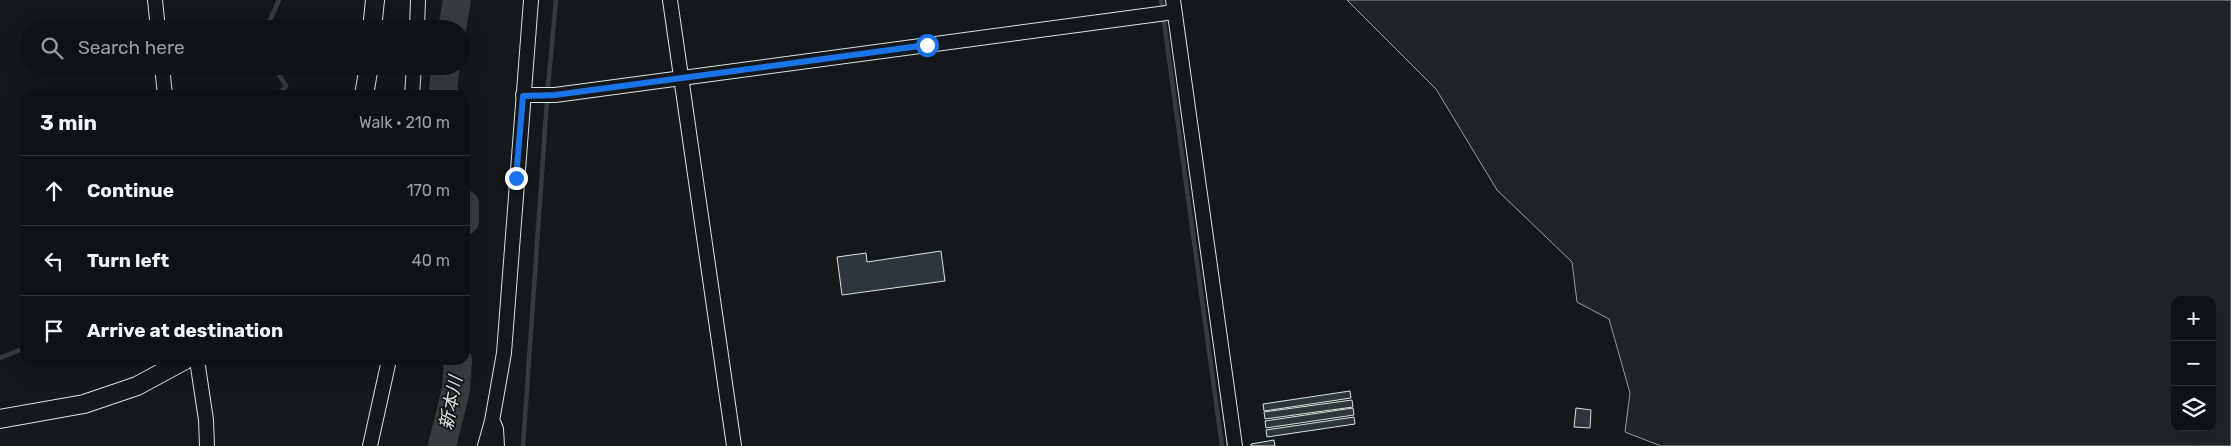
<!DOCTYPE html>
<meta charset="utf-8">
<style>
:root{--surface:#0f1215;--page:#1d2022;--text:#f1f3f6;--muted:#9b9ea0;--line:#2f3234}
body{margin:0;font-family:Rubik,"Noto Sans JP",sans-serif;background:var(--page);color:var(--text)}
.controls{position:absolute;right:15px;bottom:15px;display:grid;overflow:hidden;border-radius:10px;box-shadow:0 5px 20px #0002}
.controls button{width:45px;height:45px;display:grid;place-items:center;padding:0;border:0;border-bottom:1px solid var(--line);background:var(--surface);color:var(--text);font:25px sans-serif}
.stop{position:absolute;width:15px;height:15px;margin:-11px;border:4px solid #1a73e8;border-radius:50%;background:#fff}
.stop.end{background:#1a73e8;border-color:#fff;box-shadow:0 1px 5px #0008}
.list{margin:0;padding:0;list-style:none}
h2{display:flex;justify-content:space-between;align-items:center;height:65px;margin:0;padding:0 20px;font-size:21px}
h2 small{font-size:16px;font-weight:400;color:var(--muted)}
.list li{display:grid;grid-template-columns:32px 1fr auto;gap:15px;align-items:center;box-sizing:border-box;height:70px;padding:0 20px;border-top:1px solid var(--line)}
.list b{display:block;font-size:19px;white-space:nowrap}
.list em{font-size:16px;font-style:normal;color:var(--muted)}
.icon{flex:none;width:28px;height:28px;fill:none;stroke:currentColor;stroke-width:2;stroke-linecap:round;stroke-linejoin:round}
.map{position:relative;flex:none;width:2231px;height:446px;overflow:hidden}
.search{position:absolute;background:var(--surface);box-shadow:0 5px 20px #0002;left:20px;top:20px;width:450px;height:55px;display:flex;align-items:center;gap:12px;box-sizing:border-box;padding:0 18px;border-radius:28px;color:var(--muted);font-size:19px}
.panel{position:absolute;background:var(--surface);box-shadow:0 5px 20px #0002;left:20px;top:90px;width:450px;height:275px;border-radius:15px}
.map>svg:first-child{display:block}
</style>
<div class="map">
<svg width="2231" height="446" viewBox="0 0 2231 446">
<rect width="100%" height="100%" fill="#14181c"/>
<path fill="#202428" stroke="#939e99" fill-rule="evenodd" d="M1347 0H2231V446H1661L1625 432 1630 393 1609 319 1577 302 1572 262 1497 190 1436 89ZM2175 300H2212V427H2175Z"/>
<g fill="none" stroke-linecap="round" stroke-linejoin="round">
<g stroke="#363b3e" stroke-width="4.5">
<path d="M1161 0 1222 446"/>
<path d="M266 29 279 0"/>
<path d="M274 66 286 86 278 95"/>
<path d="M0 358 25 348"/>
<path d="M523 446 548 86 556 0"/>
</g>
<g stroke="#363b3e" stroke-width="28">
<path d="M452 29 457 0"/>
<path d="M445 95 443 88 446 66"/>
<path d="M465 204V221"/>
<path d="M442 446 456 390 458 360"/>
</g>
</g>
<g fill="#2c363c" stroke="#d8e6dc">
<path d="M941 251 945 281 842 295 837 257 866 253 867 262Z"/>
<path d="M1350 391 1351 398 1264 411 1263 404Z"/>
<path d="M1352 400 1353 407 1265 419 1264 412Z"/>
<path d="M1353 408 1354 415 1266 428 1265 421Z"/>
<path d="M1576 408 1591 410 1590 428 1574 427Z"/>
<path d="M1354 417 1355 424 1267 437 1266 430Z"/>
<path d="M1274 440 1275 446H1251V444Z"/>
</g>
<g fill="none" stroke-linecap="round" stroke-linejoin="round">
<g stroke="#d8e6dc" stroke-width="16">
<g id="minor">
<path d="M155 0 158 29"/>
<path d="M670 0 734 446"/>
<path d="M1173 0 1235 446"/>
<path d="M417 29 418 0"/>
<path d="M162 66 165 95"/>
<path d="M412 95 414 66"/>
<path d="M523 95H555L1174 12"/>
<path d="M197 360 206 420 207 446"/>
<path d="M494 424 496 429 497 446"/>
<path d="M370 446 389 360"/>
<path d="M485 446 492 421 504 353 531 0"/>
</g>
</g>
<g stroke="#d8e6dc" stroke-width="20">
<g id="tertiary">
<path d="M372 29 375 0"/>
<path d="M364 95 369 66"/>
<path d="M0 419 84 404 137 386 185 360"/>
</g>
</g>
<use href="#minor" stroke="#14181c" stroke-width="14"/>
<use href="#tertiary" stroke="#14181c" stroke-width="18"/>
</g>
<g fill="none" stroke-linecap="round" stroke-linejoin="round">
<path stroke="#1a73e8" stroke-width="6" d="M516 178 523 96 555 95 927 45"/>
</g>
<g text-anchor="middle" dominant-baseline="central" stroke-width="4" stroke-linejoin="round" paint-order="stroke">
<g font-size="18" font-style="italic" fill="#d8e6dc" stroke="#14181c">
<text transform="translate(451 403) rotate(-79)">新本川</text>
</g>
</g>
</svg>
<div class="controls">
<button>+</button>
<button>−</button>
<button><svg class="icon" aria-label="layers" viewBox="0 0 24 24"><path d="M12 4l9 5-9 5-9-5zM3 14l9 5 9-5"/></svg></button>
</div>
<div class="stop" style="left:927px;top:45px"></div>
<div class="stop end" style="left:516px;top:178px"></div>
<div class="search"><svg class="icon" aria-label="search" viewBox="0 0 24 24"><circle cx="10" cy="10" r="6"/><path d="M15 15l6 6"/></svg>Search here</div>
<section class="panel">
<h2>3 min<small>Walk · 210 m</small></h2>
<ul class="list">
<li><svg class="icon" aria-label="ahead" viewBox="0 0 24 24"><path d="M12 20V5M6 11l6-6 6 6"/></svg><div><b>Continue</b></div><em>170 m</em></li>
<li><svg class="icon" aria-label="left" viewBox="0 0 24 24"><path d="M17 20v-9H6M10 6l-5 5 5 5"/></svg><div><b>Turn left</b></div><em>40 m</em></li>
<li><svg class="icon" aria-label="arrive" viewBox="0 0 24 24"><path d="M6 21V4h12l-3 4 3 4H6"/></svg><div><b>Arrive at destination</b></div></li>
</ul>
</section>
</div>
